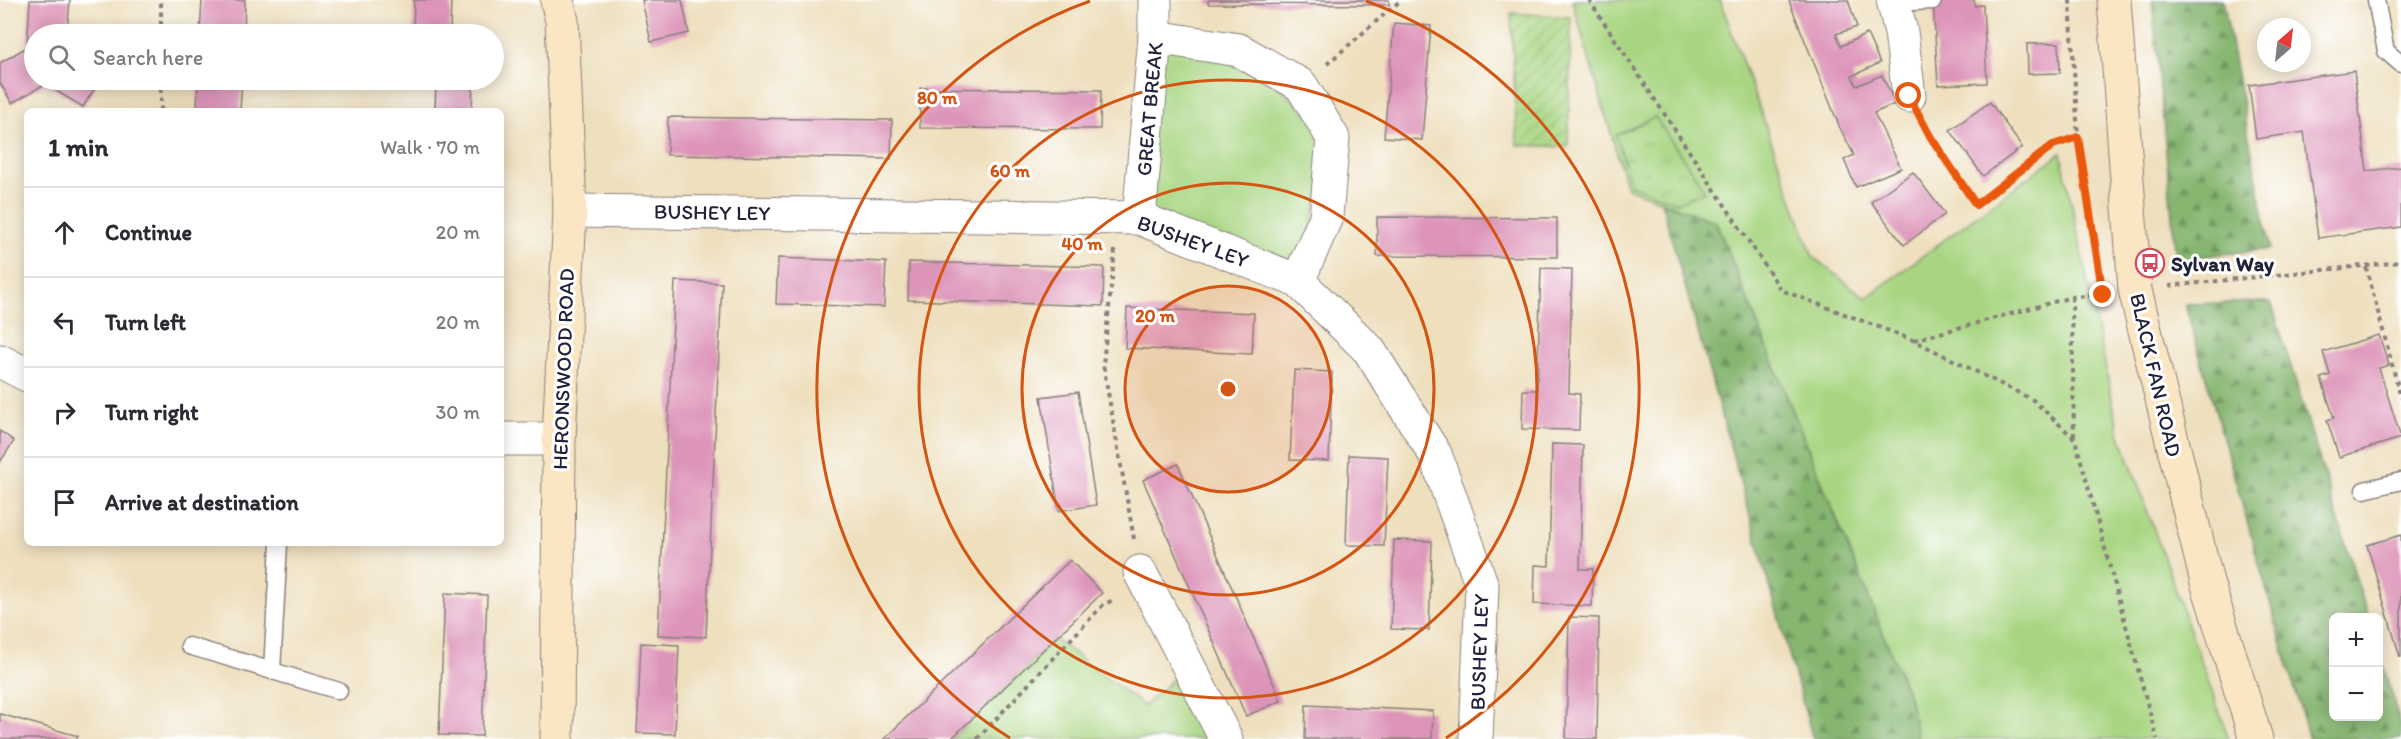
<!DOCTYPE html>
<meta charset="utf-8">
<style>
:root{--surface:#fff;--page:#f7f7f7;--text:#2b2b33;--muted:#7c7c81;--line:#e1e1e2}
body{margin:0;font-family:Itim,sans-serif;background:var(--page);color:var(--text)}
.controls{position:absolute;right:18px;bottom:18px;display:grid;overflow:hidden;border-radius:9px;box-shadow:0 3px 15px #0003}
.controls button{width:54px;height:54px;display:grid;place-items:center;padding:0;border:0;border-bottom:2px solid var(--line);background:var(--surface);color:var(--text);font:30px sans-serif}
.compass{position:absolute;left:2257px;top:18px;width:54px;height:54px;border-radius:50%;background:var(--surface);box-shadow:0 3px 15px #0003;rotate:28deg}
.stop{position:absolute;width:18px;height:18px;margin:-14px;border:4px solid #ea580c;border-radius:50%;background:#fff}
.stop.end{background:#ea580c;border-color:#fff;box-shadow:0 2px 6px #0008}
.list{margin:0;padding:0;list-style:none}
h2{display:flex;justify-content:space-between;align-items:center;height:78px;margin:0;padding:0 24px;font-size:26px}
h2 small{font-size:20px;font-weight:400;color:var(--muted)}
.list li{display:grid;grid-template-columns:39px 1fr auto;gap:18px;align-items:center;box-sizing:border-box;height:90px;padding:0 24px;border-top:2px solid var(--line)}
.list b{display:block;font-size:22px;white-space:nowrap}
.list em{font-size:20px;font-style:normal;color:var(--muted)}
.icon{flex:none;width:33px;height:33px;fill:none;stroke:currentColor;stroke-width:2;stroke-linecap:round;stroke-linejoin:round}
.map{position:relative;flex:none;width:2401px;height:739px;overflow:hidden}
.search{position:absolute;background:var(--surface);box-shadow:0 3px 15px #0003;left:24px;top:24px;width:480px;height:66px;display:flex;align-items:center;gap:15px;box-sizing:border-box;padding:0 21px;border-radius:33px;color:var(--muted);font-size:22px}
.panel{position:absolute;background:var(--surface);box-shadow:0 3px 15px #0003;left:24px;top:108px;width:480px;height:438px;border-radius:9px}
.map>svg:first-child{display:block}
</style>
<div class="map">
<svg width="2401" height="739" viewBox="0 0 2401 739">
<defs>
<pattern id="forest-firs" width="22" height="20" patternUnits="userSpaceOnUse" patternTransform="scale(1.5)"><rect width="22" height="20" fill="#86b670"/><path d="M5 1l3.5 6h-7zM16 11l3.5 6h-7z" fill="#6d945d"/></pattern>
<pattern id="park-tufts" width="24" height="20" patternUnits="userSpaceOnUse" patternTransform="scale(1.5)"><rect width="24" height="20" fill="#a9d582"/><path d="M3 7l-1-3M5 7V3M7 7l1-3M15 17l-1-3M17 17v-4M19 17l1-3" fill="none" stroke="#91b771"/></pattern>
<pattern id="garden-furrows" width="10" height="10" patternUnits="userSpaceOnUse" patternTransform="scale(1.5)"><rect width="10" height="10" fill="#a9d582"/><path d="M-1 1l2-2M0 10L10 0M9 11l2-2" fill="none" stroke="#91b771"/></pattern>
</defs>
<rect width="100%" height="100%" fill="#fff"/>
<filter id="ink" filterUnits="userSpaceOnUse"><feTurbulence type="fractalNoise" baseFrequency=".0167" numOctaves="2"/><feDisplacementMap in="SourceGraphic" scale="12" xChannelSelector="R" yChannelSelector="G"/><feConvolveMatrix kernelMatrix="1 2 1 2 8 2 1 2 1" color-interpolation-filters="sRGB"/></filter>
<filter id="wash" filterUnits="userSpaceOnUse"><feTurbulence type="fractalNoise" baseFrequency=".008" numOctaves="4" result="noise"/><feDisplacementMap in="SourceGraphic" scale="24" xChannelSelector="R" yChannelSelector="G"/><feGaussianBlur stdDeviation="1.35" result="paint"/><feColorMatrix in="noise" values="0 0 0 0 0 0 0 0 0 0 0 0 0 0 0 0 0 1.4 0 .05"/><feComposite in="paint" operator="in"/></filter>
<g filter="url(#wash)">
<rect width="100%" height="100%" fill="#eedfbd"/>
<g fill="#a9d582" stroke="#667c5e" stroke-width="1.5">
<path d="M1572 0H1720L1813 257 1866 298 2061 153 2119 432 2229 739H1918L1909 697 1716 222 1627 188Z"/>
<path d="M1155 37 1239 50 1333 138 1298 281 1139 218Z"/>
<path d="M1055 639 1144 706 1187 666 1226 739H951Z"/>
</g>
<g fill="url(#forest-firs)" stroke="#546c56" stroke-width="1.5">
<path d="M2152 0H2223L2270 249 2176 259Z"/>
<path d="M1661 201 1716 222 1909 697 1918 739H1813Z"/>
<path d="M2271 302 2368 617 2334 618V716H2378L2379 653 2401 726V739H2309L2185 304Z"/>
</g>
<path fill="url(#park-tufts)" stroke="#667c5e" stroke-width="1.5" d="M1655 117 1705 191 1677 203 1631 185 1616 135Z"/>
<path fill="url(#garden-furrows)" stroke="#667c5e" stroke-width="1.5" d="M1511 13 1571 17 1568 147 1517 145Z"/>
<g id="blocks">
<g fill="#dd94b9">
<path d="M30 0H70L67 34H34V80H100L83 107 45 84 12 103 0 83V63L27 47Z"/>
<path d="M202 0H245L244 34H200Z"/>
<path d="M414 0H451L450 34H413Z"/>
<path d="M642 0H682L689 33 651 42Z"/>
<path d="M1208 0H1389V5L1208 4Z"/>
<path d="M1793 0H1848L1857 27 1836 34 1841 46 1867 34 1880 63 1852 76 1856 86 1882 75 1895 104 1874 113 1901 168 1856 187 1844 160 1854 155 1840 128 1789 1Z"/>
<path d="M1933 0H1974L1975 6 1983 5 1987 83 1938 85Z"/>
<path d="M1394 23 1431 26 1422 140 1384 137Z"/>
<path d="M2059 43 2060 73 2028 74 2027 44Z"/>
<path d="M2354 71 2367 171 2401 167V227L2318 238 2304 132 2256 139 2249 85Z"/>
<path d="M198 80H242L240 111H197Z"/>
<path d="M436 80H473L472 111H435Z"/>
<path d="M920 88 1101 90 1100 129 920 128Z"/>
<path d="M1990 102 2022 147 1983 176 1950 130Z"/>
<path d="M668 117 892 120 891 159 667 155Z"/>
<path d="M1913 172 1945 214 1904 245 1871 202Z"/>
<path d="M1377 217 1557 218V257L1377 256Z"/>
<path d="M778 258 886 262 884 307 776 304Z"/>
<path d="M909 262 1104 267 1103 306 908 300Z"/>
<path d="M1541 268 1572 269 1569 393 1580 394 1579 430 1522 429 1523 390H1537Z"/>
<path d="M675 281 722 283 706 637 658 635Z"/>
<path d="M1127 308 1254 313 1252 354 1125 348Z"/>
<path d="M2379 335 2389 365 2379 368 2401 438 2339 457 2327 420 2334 418 2321 378 2330 375 2323 352Z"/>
<path d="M1294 370 1332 372 1329 461 1290 460Z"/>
<path d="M1078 392 1096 505 1059 511 1041 397Z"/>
<path d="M0 431 14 441 0 462Z"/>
<path d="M1552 444 1583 445 1580 569H1593L1592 606 1534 604 1535 565 1549 566Z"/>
<path d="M1349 455 1388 457 1384 546 1346 545Z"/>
<path d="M1178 464 1281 701 1246 716 1143 480Z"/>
<path d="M2401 535V657H2400L2367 545Z"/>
<path d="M1394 540 1432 541 1429 630 1391 629Z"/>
<path d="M1070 560 1102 593 951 739H884Z"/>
<path d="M445 593 487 595 482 736 439 735Z"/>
<path d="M1569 617 1599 618 1597 739H1566Z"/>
<path d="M641 643 679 645 675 734 637 733Z"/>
<path d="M1306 705 1433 711 1432 739H1305Z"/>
<path d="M0 714 78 736 77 739H0Z"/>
</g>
</g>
</g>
<g filter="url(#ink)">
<use href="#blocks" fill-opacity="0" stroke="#88807c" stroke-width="1.5"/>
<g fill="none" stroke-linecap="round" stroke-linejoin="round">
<g stroke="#88807c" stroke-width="19">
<g id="lane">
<path d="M2376 0 2386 51 2401 64"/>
<path d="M1893 3 1933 1"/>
<path d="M2364 490 2401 481"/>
<path d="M189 646 339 691"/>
<path d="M272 671 279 543"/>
</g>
</g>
<g stroke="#88807c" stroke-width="35">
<g id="street">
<path d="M1893 0 1901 32 1909 96"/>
<path d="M1155 37 1239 50 1301 85 1333 138 1326 217 1298 281"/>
<path d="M570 211 1139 218 1298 281 1369 350 1435 454 1482 586 1476 739"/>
<path d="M1139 218 1155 37V0"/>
<path d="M0 361 27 375"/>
<path d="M501 439H559"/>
<path d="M1140 572 1226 739"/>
</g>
</g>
<g stroke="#88807c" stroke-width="35">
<g id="secondary">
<path d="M2114 0 2135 290 2207 582 2256 739"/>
<path d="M557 739 559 439 570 211 562 21 557 0"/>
</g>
</g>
<g stroke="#88807c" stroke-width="4" stroke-dasharray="4.5 4.5" stroke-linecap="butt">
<path d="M1589 0 1781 290 1913 340 2033 400 2075 439 2157 739"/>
<path d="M2070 0 2078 137 2095 244"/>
<path d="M161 34V0"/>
<path d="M1327 64 1401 0"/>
<path d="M161 111V80"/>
<path d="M1925 126 1976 205 2053 145 2078 137"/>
<path d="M1115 250 1103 364 1134 539"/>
<path d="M2366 267 2401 398"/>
<path d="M2169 286 2401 262"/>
<path d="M2072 297 2074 439"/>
<path d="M1914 340 2072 297 2102 295"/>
<path d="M977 739 1103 605 1115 599"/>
</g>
<use href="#lane" stroke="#fff" stroke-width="16"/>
<use href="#street" stroke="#fff" stroke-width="33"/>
<use href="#secondary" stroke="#fbe6c3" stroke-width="33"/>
</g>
</g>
<g fill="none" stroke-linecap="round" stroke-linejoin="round" filter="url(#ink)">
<path stroke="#ea580c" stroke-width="8" d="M1909 96 1930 136 1976 205 2053 145 2078 137 2103 295"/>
</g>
<circle cx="1228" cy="389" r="103" fill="#d45411" fill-opacity=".12"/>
<g fill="none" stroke="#d45411" stroke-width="3">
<circle cx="1228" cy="389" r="103"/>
<circle cx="1228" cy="389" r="206"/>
<circle cx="1228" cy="389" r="309"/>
<path d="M1010 738A412 412 0 0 1 1090 1M1366 1A412 412 0 0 1 1446 738"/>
</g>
<defs>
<g id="bus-ring" transform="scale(1.5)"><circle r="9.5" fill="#fff" stroke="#d1495b" stroke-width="1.5"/><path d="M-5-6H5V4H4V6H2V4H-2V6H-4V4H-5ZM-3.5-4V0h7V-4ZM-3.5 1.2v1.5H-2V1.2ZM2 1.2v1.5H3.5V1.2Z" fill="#d1495b"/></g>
</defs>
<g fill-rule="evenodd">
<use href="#bus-ring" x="2150" y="263"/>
</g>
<g text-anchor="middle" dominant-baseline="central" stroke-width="6" stroke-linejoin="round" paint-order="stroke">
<g font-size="21" fill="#22223b" stroke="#fff">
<text transform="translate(1149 109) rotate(-85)">GREAT BREAK</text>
<text transform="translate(712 212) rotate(1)">BUSHEY LEY</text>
<text transform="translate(1193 241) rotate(20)">BUSHEY LEY</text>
<text transform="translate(563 369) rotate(-88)">HERONSWOOD ROAD</text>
<text transform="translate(2156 375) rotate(77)">BLACK FAN ROAD</text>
<text transform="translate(1479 652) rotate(-88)">BUSHEY LEY</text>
</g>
<g font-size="21" font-weight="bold" fill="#22223b" stroke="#fff" text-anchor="start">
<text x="2171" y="263">Sylvan Way</text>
</g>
</g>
<circle cx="1228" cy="389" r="9" fill="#d45411" stroke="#fff" stroke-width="3"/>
<g font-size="18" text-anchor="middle" font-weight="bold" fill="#d45411" stroke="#fff" stroke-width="6" stroke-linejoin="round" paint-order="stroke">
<text x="937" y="104">80 m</text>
<text x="1010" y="177">60 m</text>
<text x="1082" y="250">40 m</text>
<text x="1155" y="322">20 m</text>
</g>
</svg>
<div class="controls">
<button>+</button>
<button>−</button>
</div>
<svg class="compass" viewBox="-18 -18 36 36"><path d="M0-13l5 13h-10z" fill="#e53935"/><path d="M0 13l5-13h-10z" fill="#7c7c81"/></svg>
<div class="stop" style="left:1909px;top:96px"></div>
<div class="stop end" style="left:2103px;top:295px"></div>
<div class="search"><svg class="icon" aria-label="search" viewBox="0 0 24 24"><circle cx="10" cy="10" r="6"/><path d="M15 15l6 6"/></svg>Search here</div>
<section class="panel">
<h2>1 min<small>Walk · 70 m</small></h2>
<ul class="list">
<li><svg class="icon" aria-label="ahead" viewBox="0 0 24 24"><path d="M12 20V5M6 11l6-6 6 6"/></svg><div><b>Continue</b></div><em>20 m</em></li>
<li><svg class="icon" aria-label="left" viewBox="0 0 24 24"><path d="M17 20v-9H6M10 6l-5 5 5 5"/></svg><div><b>Turn left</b></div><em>20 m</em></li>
<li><svg class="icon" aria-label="right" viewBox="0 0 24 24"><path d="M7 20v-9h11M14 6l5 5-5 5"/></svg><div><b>Turn right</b></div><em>30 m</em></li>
<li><svg class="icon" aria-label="arrive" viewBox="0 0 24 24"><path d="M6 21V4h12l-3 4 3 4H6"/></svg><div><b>Arrive at destination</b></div></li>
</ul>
</section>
</div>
